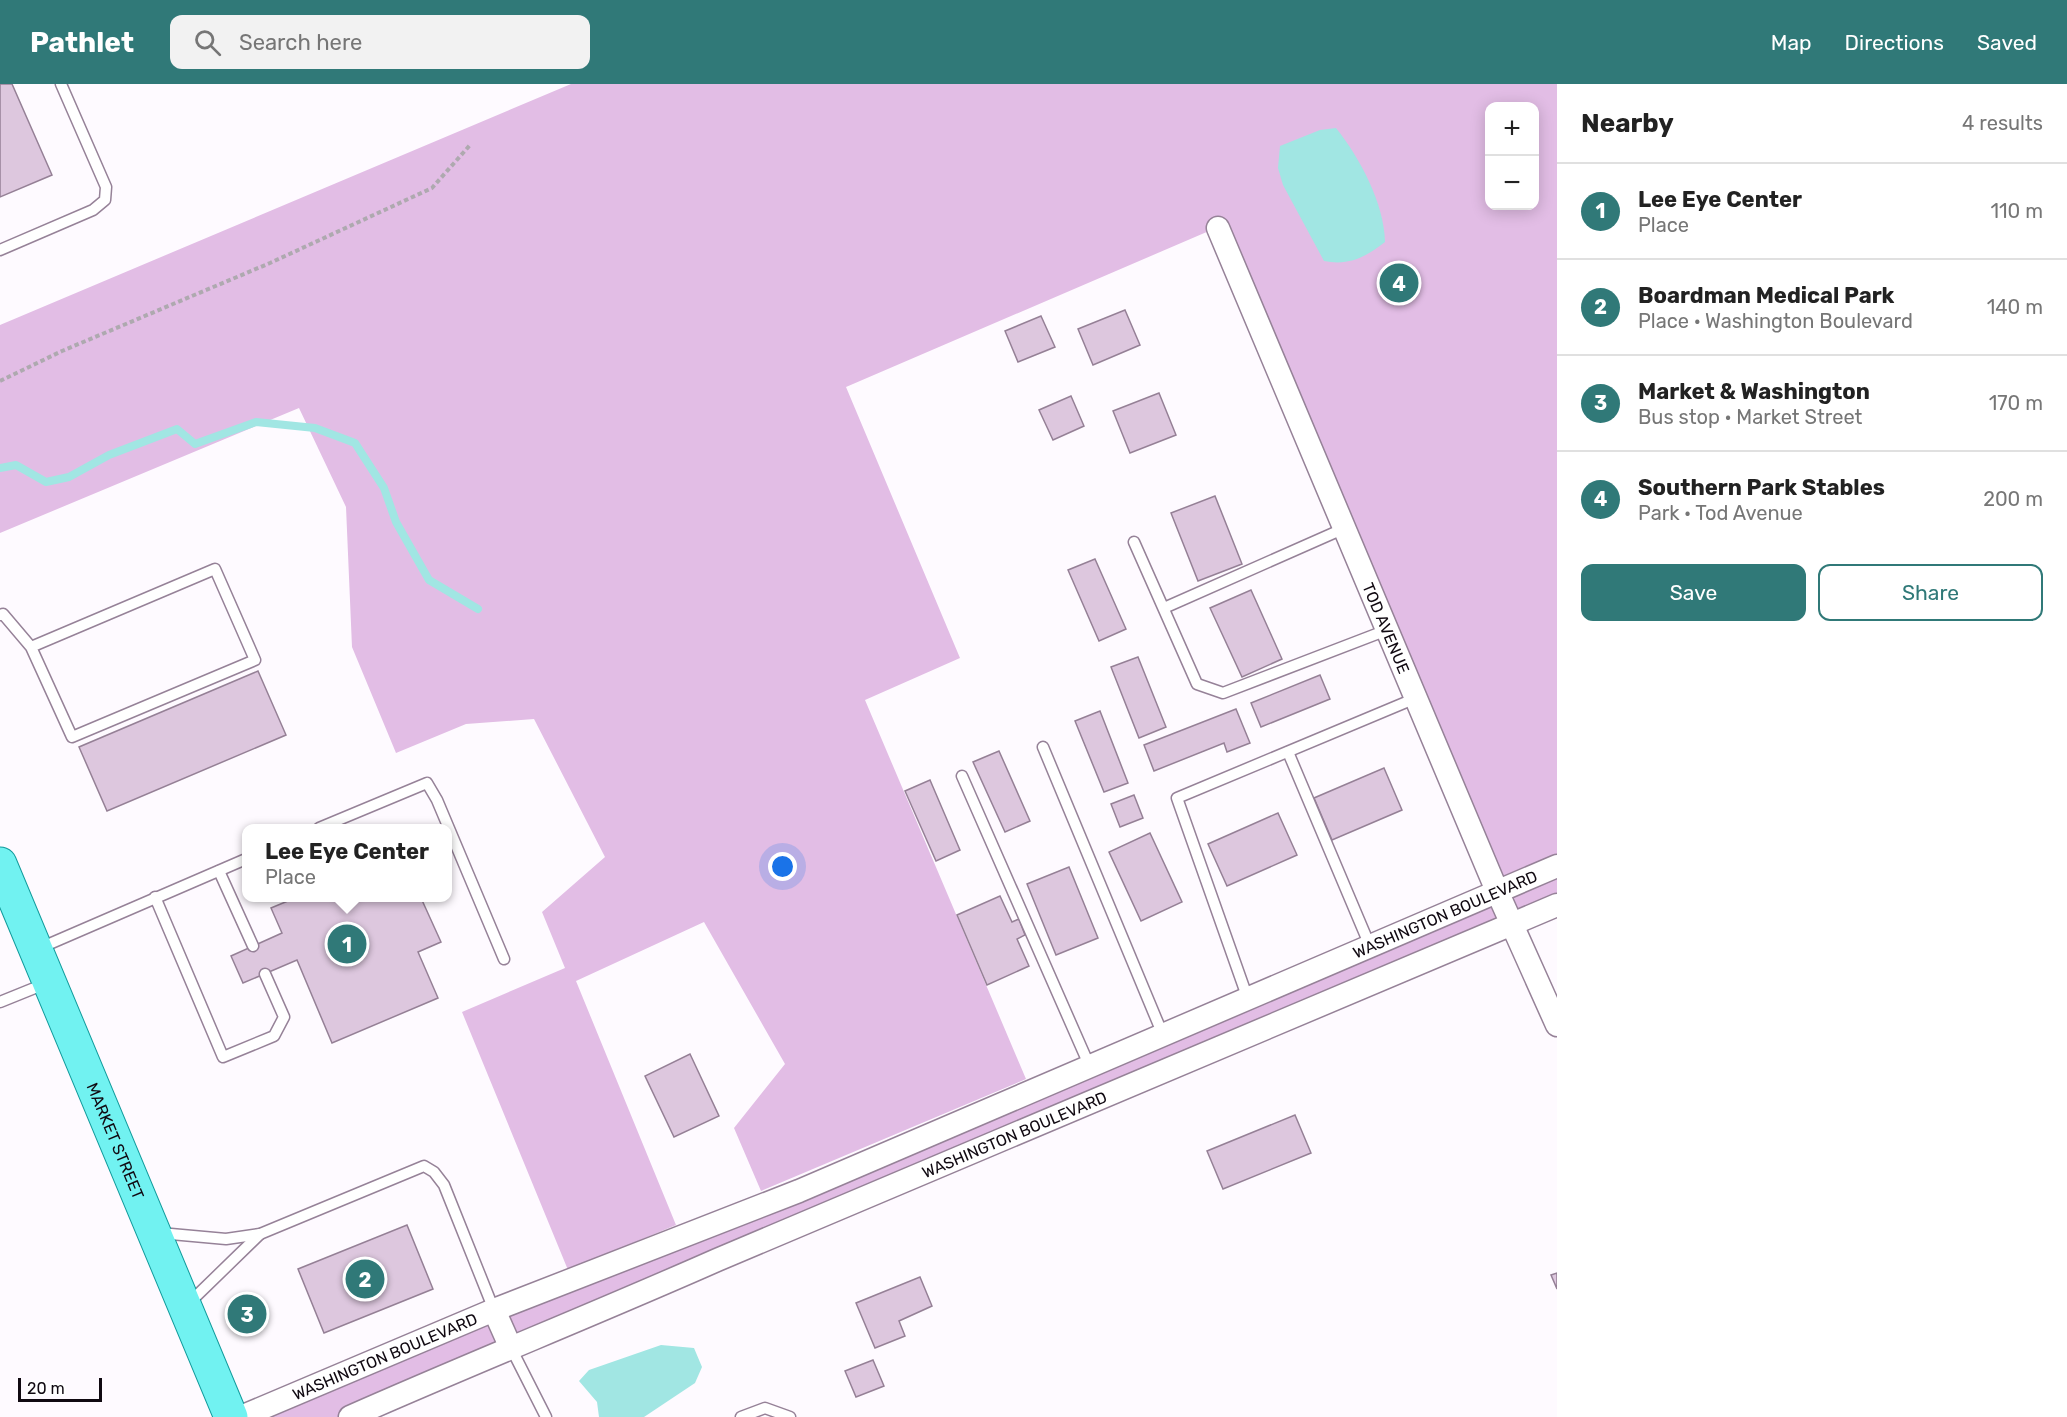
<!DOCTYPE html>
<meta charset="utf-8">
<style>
:root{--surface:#fff;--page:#f2f2f2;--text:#222;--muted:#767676;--line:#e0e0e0;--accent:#307978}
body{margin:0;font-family:Rubik,sans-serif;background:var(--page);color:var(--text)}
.controls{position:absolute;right:18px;top:18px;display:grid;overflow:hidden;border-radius:12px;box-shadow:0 3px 15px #0003}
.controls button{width:54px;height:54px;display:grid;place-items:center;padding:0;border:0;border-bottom:2px solid var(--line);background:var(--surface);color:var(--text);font:30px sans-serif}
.scale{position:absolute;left:18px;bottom:15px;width:84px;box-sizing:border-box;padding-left:6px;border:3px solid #100911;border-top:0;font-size:16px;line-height:21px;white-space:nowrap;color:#100911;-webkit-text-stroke:4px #fff;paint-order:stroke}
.you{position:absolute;left:783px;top:783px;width:21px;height:21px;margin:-15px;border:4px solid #fff;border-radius:50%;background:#1a73e8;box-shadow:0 0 0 9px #1a73e833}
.badge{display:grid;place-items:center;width:39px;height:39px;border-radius:50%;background:var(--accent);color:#fff;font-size:20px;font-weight:700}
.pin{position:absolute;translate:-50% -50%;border:3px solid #fff;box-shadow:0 2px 6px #0006}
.popup{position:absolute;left:242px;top:740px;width:210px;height:78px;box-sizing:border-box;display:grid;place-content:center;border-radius:12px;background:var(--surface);filter:drop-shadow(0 2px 4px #0005);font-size:20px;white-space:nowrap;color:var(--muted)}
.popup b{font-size:22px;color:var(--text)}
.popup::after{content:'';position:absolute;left:50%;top:100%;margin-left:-12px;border:12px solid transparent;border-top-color:var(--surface)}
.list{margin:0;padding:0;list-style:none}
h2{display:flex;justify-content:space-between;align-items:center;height:78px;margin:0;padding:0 24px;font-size:26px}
h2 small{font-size:20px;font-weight:400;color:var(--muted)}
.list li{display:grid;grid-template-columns:39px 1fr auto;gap:18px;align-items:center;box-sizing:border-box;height:96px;padding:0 24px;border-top:2px solid var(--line)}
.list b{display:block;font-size:22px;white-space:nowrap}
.list p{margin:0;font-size:20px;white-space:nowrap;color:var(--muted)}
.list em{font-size:20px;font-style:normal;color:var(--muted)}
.actions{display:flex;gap:12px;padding:18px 24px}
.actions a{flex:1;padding:14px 0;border:2px solid var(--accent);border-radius:12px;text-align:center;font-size:21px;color:var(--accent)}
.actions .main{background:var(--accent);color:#fff}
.icon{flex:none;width:33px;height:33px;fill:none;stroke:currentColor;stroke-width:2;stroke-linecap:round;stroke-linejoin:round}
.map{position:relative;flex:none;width:1557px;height:1333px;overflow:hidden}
header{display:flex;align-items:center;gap:36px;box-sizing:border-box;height:84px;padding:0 30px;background:var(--accent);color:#fff}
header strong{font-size:28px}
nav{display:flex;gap:33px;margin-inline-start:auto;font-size:21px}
.search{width:420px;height:54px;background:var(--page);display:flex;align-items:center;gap:15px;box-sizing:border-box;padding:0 21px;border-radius:12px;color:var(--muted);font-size:22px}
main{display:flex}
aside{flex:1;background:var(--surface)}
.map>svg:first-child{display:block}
</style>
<header>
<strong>Pathlet</strong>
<div class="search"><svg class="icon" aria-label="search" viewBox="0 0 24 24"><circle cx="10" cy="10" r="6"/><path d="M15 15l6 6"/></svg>Search here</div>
<nav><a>Map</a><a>Directions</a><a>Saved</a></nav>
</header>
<main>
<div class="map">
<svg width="1557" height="1333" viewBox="0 0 1557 1333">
<rect width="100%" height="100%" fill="#fefaff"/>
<path fill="#e2bde5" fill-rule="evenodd" d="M571 0H1557V821L350 1333H241L1497 807 1209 147 846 303 960 574 865 616 1026 995 761 1107 734 1044 785 980 704 838 576 897 676 1141 568 1186 462 928 565 884 542 828 605 773 534 635 466 640 396 669 352 563 346 423 299 324 0 449V241ZM1490 22H1534V122H1490Z"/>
<g fill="#a1e6e3">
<path d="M1336 44C1360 74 1384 119 1385 158 1366 173 1349 182 1324 177L1283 101 1278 84 1280 62 1320 46Z"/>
<path d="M661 1261 694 1264 702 1283 695 1299 644 1333H599L597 1318 579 1297 589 1286Z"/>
</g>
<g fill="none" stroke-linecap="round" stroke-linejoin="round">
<path stroke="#a1e6e3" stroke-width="8" d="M0 384 16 381 46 398 69 393 109 371 177 345 195 360 256 338 315 344 355 359 384 404 396 438 429 496 478 525"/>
</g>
<g fill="#ddc7de" stroke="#958096" stroke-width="1.5">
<path d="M0 0H12L52 91 0 113Z"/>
<path d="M1125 226 1140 261 1093 281 1078 245Z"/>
<path d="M1041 232 1055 263 1018 278 1005 247Z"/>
<path d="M1159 309 1176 351 1130 369 1113 327Z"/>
<path d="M1071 312 1084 342 1053 356 1039 326Z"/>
<path d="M1215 412 1242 480 1198 497 1171 429Z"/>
<path d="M1095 475 1126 545 1099 557 1068 486Z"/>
<path d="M1251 506 1282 575 1242 593 1210 524Z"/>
<path d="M1138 573 1166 643 1139 654 1111 583Z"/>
<path d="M258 587 286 651 107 727 79 663Z"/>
<path d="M1320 591 1330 615 1261 643 1251 619Z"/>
<path d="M1236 625 1250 659 1227 668 1224 659 1154 687 1144 661Z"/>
<path d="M1100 627 1128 699 1104 708 1075 637Z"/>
<path d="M999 667 1030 737 1005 748 973 678Z"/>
<path d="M1384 684 1402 726 1332 756 1314 714Z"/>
<path d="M930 696 960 766 936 777 905 707Z"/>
<path d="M1134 711 1143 734 1120 743 1111 720Z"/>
<path d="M1278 729 1297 771 1227 802 1208 760Z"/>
<path d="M1150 749 1182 818 1141 837 1109 768Z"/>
<path d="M1069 783 1098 854 1056 871 1027 800Z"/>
<path d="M1000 812 1012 838 1019 835 1025 851 1017 855 1029 882 987 901 957 831Z"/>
<path d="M295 814H421L441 858 418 868 438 914 332 959 297 876 243 899 231 872 282 849 271 824Z"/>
<path d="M690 970 719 1032 674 1053 645 992Z"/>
<path d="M1295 1031 1311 1069 1223 1105 1207 1067Z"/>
<path d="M407 1141 433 1205 324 1249 298 1185Z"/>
<path d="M1557 1189V1205L1551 1191Z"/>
<path d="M920 1193 932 1222 899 1237 905 1252 875 1264 856 1219Z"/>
<path d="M873 1276 884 1302 856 1313 845 1287Z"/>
</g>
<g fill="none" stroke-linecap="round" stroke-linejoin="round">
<g stroke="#968298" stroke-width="13">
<g id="lane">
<path d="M0 166 93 126 105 116 106 103 61 0"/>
<path d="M1134 458 1197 600 1223 609 1387 546"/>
<path d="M1164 524 1345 444"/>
<path d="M0 531 3 530 31 563 72 653 255 576 215 485 31 563"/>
<path d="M1043 663 1163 951"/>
<path d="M1288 668 1370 862"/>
<path d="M962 692 1090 983"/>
<path d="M319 744 427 699 437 716 504 875"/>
<path d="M219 787 253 862"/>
<path d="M155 813 223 973 274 952 284 933 265 890"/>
<path d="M40 864 246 775"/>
<path d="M1248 915 1177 714 1416 614"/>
<path d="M0 918 47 899"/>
<path d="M160 1149 226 1155 260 1150 424 1082 434 1088 444 1101 494 1226"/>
<path d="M187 1221 260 1150"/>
<path d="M510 1262 546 1333"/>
<path d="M741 1333 765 1324 790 1333"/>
</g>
</g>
<g stroke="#968298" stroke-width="25">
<g id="street">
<path id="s1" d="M1218 144 1497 807 1557 941"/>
<path d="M494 1226 510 1262"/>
<path id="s2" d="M241 1333 494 1226 799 1107 1557 782"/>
<path id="s3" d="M350 1333C472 1279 595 1230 717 1176L1557 821"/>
</g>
</g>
<g stroke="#129b9c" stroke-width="35">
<g id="primary">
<path id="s4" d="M0 780 231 1333"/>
</g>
</g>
<path stroke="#aea9af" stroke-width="4" stroke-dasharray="4.5 3" stroke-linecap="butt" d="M0 297 62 267 270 179 432 104 470 61"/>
<use href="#lane" stroke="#fff" stroke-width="10"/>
<use href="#street" stroke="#fff" stroke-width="22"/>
<use href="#primary" stroke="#71f2f1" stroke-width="33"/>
</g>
<g text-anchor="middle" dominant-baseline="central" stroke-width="4.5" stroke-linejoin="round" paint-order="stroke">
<g font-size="16" fill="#100911" stroke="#fff">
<text stroke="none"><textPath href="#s1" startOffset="434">TOD AVENUE</textPath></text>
<text stroke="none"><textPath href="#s2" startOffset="1305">WASHINGTON BOULEVARD</textPath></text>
<text stroke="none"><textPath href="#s3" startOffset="722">WASHINGTON BOULEVARD</textPath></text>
<text stroke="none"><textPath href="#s4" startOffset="300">MARKET STREET</textPath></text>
<text stroke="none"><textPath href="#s2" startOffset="156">WASHINGTON BOULEVARD</textPath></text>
</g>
</g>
</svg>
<div class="controls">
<button>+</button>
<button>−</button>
</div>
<div class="scale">20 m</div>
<div class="you"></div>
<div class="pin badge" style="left:347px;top:860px">1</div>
<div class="popup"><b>Lee Eye Center</b>Place</div>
<div class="pin badge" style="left:365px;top:1195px">2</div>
<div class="pin badge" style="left:247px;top:1230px">3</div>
<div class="pin badge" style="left:1399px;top:199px">4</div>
</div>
<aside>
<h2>Nearby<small>4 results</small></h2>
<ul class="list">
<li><span class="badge">1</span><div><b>Lee Eye Center</b><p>Place</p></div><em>110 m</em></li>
<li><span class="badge">2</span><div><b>Boardman Medical Park</b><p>Place · Washington Boulevard</p></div><em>140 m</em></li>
<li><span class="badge">3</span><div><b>Market &amp; Washington</b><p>Bus stop · Market Street</p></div><em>170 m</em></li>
<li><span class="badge">4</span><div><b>Southern Park Stables</b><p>Park · Tod Avenue</p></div><em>200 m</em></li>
</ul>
<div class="actions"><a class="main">Save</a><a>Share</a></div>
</aside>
</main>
